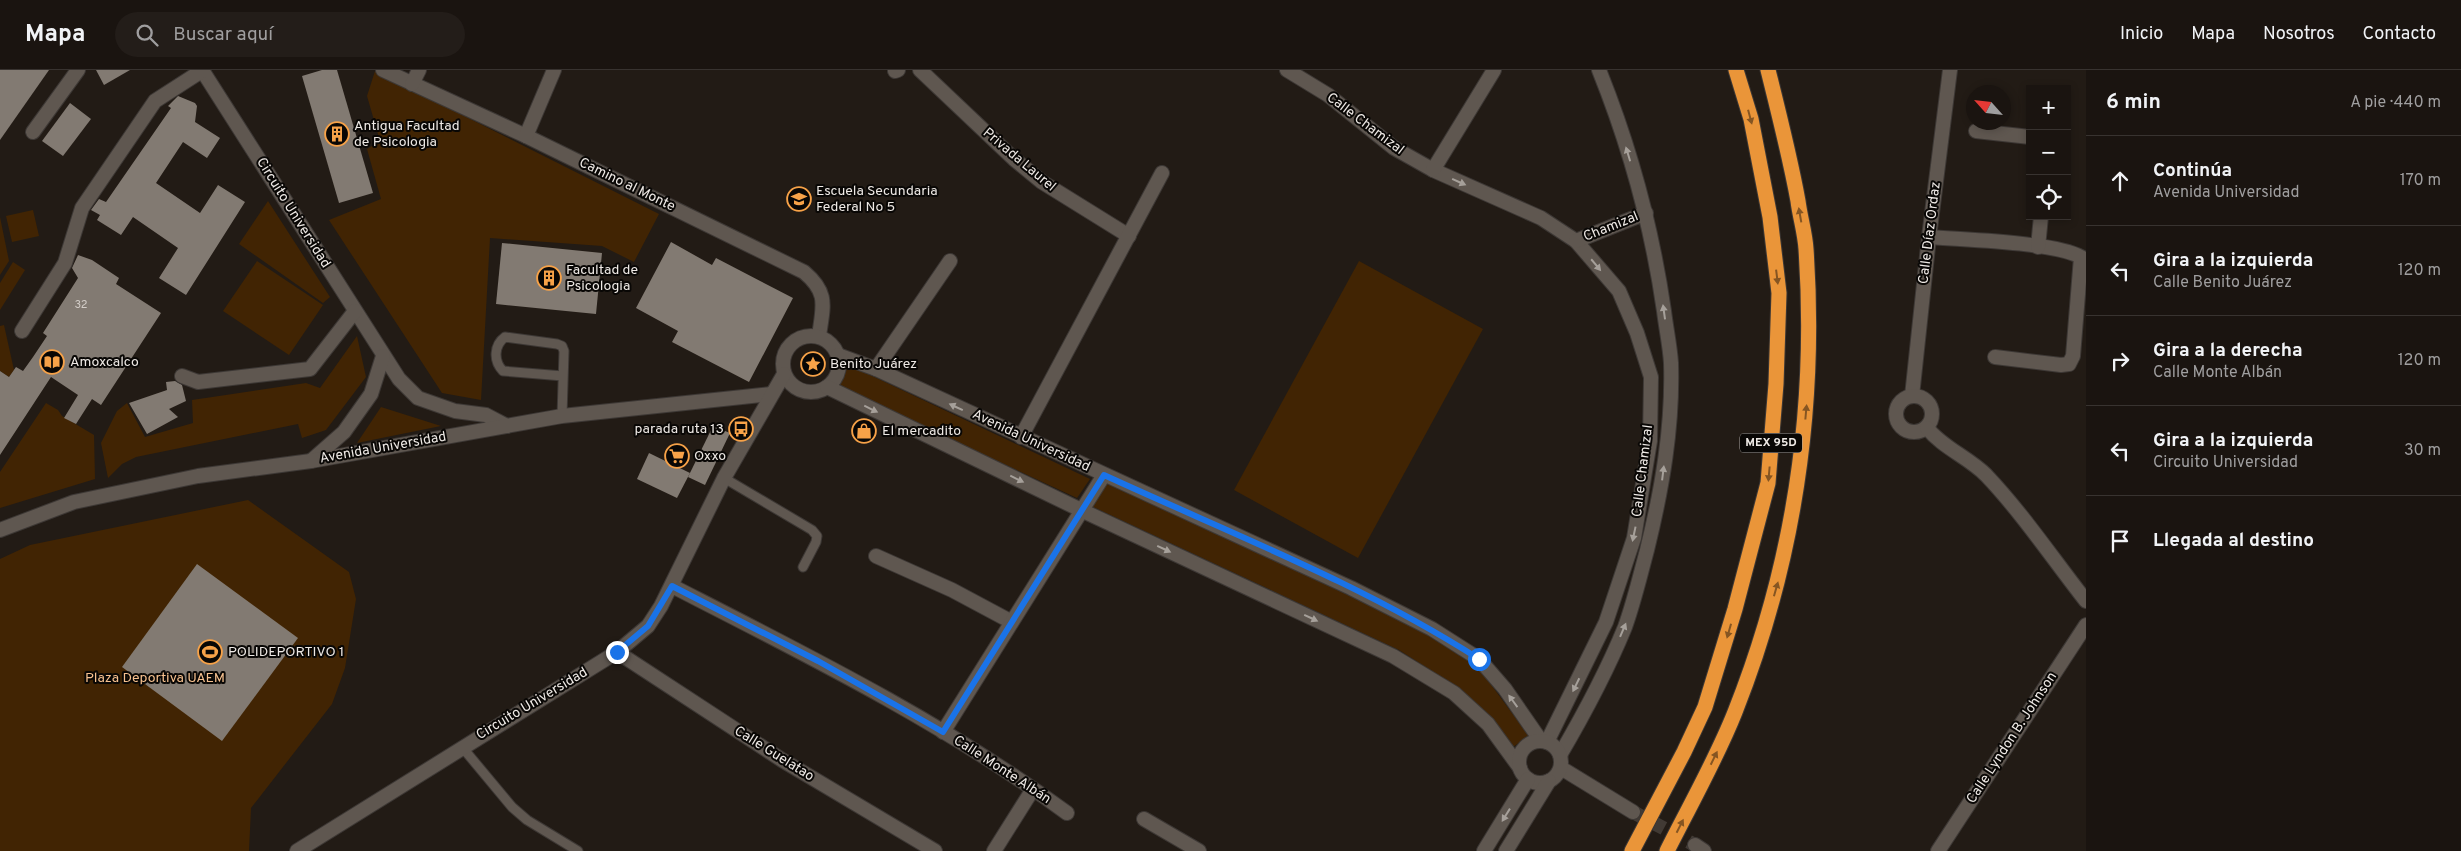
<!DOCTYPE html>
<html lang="es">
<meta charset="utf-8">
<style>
:root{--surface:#1a1410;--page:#231d19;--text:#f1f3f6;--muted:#9f9e9f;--line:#383330}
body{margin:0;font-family:Overpass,sans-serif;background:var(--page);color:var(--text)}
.controls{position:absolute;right:15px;top:15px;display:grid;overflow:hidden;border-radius:0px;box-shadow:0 2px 8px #0003}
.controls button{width:45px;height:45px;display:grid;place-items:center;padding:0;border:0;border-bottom:1px solid var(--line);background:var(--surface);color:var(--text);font:25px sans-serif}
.compass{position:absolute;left:1966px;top:15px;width:45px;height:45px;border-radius:50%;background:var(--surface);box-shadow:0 2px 8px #0003;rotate:297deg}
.stop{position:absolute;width:15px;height:15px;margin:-11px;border:4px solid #1a73e8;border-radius:50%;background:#fff}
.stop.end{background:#1a73e8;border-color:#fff;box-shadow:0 1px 5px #0008}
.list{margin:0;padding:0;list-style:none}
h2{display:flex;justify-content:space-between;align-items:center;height:65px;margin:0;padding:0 20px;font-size:21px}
h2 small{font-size:16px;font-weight:400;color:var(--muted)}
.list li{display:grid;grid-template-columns:32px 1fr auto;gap:15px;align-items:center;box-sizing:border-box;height:90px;padding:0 20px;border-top:1px solid var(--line)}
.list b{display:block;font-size:19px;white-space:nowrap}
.list p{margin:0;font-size:16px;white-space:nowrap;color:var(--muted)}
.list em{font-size:16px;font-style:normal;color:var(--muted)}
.icon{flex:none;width:28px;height:28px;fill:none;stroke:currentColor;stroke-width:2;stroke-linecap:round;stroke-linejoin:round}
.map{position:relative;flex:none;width:2086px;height:781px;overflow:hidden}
header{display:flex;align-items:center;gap:30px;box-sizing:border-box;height:70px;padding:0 25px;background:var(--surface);border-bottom:1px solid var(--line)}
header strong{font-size:24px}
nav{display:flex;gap:28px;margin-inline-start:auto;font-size:18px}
.search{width:350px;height:45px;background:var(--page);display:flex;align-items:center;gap:12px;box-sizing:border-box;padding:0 18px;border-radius:28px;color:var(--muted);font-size:19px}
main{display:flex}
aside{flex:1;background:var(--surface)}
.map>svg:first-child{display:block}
</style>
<header>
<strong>Mapa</strong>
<div class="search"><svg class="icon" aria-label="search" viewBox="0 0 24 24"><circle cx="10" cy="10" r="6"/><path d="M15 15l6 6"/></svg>Buscar aquí</div>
<nav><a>Inicio</a><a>Mapa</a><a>Nosotros</a><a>Contacto</a></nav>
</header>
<main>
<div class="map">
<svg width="2086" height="781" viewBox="0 0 2086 781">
<rect width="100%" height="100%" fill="#221b15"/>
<g fill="#412403">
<path d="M375 1 659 144 634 192 602 176 490 168 481 330 442 323 329 150 381 129 367 79 380 71 367 26Z"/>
<path d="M268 131 330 227 323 233 239 174Z"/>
<path d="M33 140 39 166 12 172 6 146Z"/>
<path d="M0 147 9 191 0 205Z"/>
<path d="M257 191 323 235 289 285 223 241Z"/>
<path d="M1359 191 1483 259 1358 488 1234 420Z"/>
<path d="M13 192 25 200 0 240V213Z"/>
<path d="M4 255 14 300 9 307 0 301V256Z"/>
<path d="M357 266 366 307 326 360 302 368 298 354 136 387 122 394 108 408 101 373 117 341 127 333 145 367 193 353 192 330 306 313 320 318Z"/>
<path d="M849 295 1090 409 1077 428 838 317Z"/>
<path d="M46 333 58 340 62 346 94 365 95 409 0 438V402Z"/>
<path d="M381 337 441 356 357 373Z"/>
<path d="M1108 412 1410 554 1478 597 1529 666 1513 677 1463 621 1399 580 1091 436Z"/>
<path d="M248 430 349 502 356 529 345 598 332 634 251 738 249 781H0V489L30 475Z"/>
</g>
<g fill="#827a72">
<path d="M0 0H49L0 70Z"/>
<path d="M96 0H130L104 15Z"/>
<path d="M322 0H337L373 123 339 133 302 6Z"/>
<path d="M178 26 195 33 197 36 195 52 220 68 207 88 183 72 156 113 200 143 218 115 245 132 186 225 159 208 178 178 133 147 121 165 97 150 100 145 91 140 99 129 106 132 171 38 168 36Z"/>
<path d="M70 33 91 49 63 86 42 71Z"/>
<path d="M671 172 712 195 716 188 793 228 749 312 672 272 678 261 636 238Z"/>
<path d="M502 173 602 183 596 244 496 234Z"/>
<path d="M78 185 92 190 119 208 116 214 161 243 101 335 92 329 76 354 64 348 78 325 51 307 0 385V301L9 307 16 297 23 301 33 287 47 266 43 263 78 208 72 198Z"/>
<path d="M175 311 182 315 186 331 169 339 178 347 147 364 129 333 167 320 166 312Z"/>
<path d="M713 356 730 363 705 415 688 407Z"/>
<path d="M649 383 690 403 677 428 637 409Z"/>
<path d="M197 494 298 568 222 671 122 597Z"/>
</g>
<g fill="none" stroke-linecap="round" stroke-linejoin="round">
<path stroke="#413a34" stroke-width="14" stroke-dasharray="14 7" stroke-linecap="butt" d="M1633 742 1695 775"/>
<g stroke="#3d3835" stroke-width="11">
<g id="service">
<path d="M562 346 564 281 562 276 557 274 505 267C494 275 493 291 503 301L563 306"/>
<path d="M724 408 812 460 817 466 816 472 803 497"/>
<path d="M462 677 512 737 527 750 578 781"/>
</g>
</g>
<g stroke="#3d3835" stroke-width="16">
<g id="minor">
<path d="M202 0 399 309 418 328 455 341 486 345 507 356"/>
<path d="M383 0 526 66 804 202C829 223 823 236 819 266"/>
<path d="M920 0 1014 89 1042 112 1129 166"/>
<path d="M1287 0 1328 25 1394 78 1433 100 1541 148 1576 171 1619 221 1637 263 1651 307 1650 371 1634 468 1606 552 1547 672"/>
<path d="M895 1 898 0"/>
<path d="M412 14 419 0"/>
<path d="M1976 61 2030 67"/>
<path d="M33 62 78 0"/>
<path d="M526 66 554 0"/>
<path d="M1433 100 1494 0"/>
<path d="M1929 167C1964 170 2054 172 2081 187L2073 286 2069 294 2061 295 1995 287"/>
<path d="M1576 171 1646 143"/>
<path d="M2038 177 2041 146"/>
<path d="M22 261 65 193 82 138 155 31 203 0"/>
<path d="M876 299 950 191"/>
<path d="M182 306 198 312 310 299 355 241"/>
<path d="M1912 326 1929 167 1950 0"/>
<circle cx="1914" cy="344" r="18"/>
<path d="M1927 358C1943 378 1968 387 1986 405 2023 444 2053 489 2086 531"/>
<path d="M1021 367 1162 103"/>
<path d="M311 391 344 362 371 324 383 286"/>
<path d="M0 460 74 432 198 406 311 391 562 346 771 324"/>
<path d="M876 486 952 520 1010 551"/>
<path d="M672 516C807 585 944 653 1067 743"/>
<path d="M617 582 782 690 935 781"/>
<path d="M943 662 1104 405"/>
<path d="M1560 685C1584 644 1607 601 1625 557 1634 532 1640 506 1647 480 1662 419 1673 357 1671 293 1670 276 1666 258 1664 241 1652 158 1630 77 1599 0"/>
<path d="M1561 698 1633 742"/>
<path d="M1144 749 1199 781"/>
<path d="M1695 775 1704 781"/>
<path d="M994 781 1033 719"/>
<path d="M1938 781 2086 555"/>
</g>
</g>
<g stroke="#3d3835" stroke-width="16">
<g id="tertiary">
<circle cx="811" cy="294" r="28"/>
<path d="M838 285 876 299 1351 518 1432 559 1479 589 1505 619 1541 671"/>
<path d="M827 317 1081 440 1393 586 1454 623 1488 654 1520 698"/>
<circle cx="1540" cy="692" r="21"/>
<path d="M297 781 617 582 648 556 661 536 724 408 784 304"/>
<path d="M1484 781 1528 709"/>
<path d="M1506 781 1549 711"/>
</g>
</g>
<g stroke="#3d3835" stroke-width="17">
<g id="motorway">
<path d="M1632 781 1684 682 1705 637 1735 539 1768 413 1776 314 1779 223 1770 147 1751 49 1736 0"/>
<path d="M1667 781C1690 735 1716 690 1735 642 1794 493 1817 339 1806 179 1805 163 1800 147 1798 131 1790 87 1779 44 1768 0"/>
</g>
</g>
<use href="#service" stroke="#5f5750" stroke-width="9"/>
<use href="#minor" stroke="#5f5750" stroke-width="14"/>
<use href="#tertiary" stroke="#5f5750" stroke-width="14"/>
<use href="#motorway" stroke="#ea9539" stroke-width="15"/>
</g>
<defs><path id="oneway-solid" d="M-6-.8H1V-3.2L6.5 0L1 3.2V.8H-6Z" transform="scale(1.25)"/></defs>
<g fill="#855522">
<use href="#oneway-solid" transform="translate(1750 47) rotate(75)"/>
<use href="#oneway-solid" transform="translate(1800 145) rotate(-100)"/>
<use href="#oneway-solid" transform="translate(1777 207) rotate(83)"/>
<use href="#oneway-solid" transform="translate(1806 342) rotate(-85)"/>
<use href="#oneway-solid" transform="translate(1769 404) rotate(95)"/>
<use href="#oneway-solid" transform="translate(1776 519) rotate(-74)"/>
<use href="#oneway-solid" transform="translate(1729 561) rotate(106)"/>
<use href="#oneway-solid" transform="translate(1714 688) rotate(-64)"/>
<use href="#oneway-solid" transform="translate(1680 756) rotate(-63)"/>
</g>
<g fill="#a6a09a">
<use href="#oneway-solid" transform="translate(1628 84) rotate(-107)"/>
<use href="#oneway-solid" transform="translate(1459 112) rotate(24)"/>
<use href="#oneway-solid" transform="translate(1596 195) rotate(50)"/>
<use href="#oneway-solid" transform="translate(1664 242) rotate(-98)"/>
<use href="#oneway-solid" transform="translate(956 337) rotate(-155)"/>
<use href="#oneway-solid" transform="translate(871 339) rotate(26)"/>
<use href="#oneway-solid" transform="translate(1663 403) rotate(-83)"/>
<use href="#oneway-solid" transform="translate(1017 409) rotate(26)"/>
<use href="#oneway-solid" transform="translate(1634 464) rotate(102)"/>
<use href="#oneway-solid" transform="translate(1164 479) rotate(25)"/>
<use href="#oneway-solid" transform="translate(1311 548) rotate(25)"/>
<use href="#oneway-solid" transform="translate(1623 560) rotate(-67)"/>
<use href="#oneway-solid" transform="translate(1576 615) rotate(116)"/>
<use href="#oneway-solid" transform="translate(1513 631) rotate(-126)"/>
<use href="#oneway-solid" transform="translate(1506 745) rotate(122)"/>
</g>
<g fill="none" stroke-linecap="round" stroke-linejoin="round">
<path stroke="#1a73e8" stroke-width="6" d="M617 582 648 556 672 516 818 591 943 662 1104 405C1230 463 1362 514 1479 589"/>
</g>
<defs>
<g id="building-ring" transform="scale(1.25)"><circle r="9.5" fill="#090705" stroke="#f7a248" stroke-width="1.5"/><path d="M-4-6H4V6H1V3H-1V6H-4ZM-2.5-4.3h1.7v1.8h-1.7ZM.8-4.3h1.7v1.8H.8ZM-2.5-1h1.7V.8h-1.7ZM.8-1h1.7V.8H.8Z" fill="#f7a248"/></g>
<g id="school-ring" transform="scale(1.25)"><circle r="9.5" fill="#090705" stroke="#f7a248" stroke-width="1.5"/><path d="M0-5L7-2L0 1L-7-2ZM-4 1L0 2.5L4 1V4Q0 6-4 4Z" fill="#f7a248"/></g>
<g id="library-ring" transform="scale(1.25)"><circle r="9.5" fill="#090705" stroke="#f7a248" stroke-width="1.5"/><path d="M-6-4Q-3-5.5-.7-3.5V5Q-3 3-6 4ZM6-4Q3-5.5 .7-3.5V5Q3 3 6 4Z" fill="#f7a248"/></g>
<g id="sight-ring" transform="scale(1.25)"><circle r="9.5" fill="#090705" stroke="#f7a248" stroke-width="1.5"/><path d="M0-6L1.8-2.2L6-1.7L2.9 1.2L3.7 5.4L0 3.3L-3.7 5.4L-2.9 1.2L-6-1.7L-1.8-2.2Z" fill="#f7a248"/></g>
<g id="bus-ring" transform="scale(1.25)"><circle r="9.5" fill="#090705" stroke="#f7a248" stroke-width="1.5"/><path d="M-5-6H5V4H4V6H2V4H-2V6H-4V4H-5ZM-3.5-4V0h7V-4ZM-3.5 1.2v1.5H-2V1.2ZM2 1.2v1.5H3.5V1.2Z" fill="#f7a248"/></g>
<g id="shop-ring" transform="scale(1.25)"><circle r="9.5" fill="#090705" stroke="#f7a248" stroke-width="1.5"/><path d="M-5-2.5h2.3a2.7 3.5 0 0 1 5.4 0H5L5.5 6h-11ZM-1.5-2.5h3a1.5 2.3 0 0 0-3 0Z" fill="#f7a248"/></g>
<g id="supermarket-ring" transform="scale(1.25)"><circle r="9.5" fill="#090705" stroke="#f7a248" stroke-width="1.5"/><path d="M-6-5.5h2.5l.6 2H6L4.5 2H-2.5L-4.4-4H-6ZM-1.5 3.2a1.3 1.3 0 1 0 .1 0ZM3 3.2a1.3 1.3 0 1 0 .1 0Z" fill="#f7a248"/></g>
<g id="stadium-ring" transform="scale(1.25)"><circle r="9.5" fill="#090705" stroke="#f7a248" stroke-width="1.5"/><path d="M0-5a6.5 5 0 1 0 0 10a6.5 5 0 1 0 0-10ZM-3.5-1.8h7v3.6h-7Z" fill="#f7a248"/></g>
</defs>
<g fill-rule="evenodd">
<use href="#building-ring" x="337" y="64"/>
<use href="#school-ring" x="799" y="129"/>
<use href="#building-ring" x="549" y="208"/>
<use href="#library-ring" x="52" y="292"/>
<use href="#sight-ring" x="813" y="294"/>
<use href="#bus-ring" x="741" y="359"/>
<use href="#shop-ring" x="864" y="361"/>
<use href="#supermarket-ring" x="677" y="386"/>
<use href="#stadium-ring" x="210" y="582"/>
</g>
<g text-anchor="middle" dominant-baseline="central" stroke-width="4" stroke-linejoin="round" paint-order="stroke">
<g font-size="11" fill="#d3cdc8">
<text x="81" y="235">32</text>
</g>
<rect fill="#090705" stroke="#a9a5a2" stroke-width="1" x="1740" y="363.5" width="62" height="19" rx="4"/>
<g font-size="12" font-weight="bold" fill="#eee9e5">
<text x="1771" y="373">MEX 95D</text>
</g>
<g font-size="14" fill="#eee9e5" stroke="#090705">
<text transform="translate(1365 54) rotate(37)">Calle Chamizal</text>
<text transform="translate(1019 90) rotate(40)">Privada Laurel</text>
<text transform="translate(627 115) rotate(26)">Camino al Monte</text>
<text transform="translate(293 143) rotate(58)">Circuito Universidad</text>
<text transform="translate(1611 157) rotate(-22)">Chamizal</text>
<text transform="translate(1930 163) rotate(-83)">Calle Díaz Ordaz</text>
<text transform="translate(1031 371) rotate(25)">Avenida Universidad</text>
<text transform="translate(383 378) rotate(-10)">Avenida Universidad</text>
<text transform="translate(1643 401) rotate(-83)">Calle Chamizal</text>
<text transform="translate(532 634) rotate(-31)">Circuito Universidad</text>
<text transform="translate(2012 668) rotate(-57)">Calle Lyndon B. Johnson</text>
<text transform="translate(774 684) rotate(32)">Calle Guelatao</text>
<text transform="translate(1002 700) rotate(33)">Calle Monte Albán</text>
</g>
<g font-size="14" fill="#eee9e5" stroke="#090705" text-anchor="start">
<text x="354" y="56">Antigua Facultad<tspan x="354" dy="16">de Psicologia</tspan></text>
<text x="816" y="121">Escuela Secundaria<tspan x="816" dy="16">Federal No 5</tspan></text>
<text x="566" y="200">Facultad de<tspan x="566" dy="16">Psicologia</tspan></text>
<text x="70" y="292">Amoxcalco</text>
<text x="830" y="294">Benito Juárez</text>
<text x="724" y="359" text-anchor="end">parada ruta 13</text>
<text x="882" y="361">El mercadito</text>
<text x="694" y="386">Oxxo</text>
<text x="228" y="582">POLIDEPORTIVO 1</text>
</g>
<g font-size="14" fill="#f7c18f" stroke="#090705">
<text x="155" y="608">Plaza Deportiva UAEM</text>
</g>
</g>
</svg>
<div class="controls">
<button>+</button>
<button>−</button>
<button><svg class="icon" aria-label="locate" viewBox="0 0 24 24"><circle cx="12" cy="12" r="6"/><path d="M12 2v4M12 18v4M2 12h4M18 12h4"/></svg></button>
</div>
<svg class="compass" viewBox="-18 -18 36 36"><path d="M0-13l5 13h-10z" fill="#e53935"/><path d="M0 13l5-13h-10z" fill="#9f9e9f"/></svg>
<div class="stop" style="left:1479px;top:589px"></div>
<div class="stop end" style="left:617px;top:582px"></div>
</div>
<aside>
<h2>6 min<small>A pie · 440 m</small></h2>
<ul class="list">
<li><svg class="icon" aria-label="ahead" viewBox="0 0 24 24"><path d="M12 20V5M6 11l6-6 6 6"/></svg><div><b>Continúa</b><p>Avenida Universidad</p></div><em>170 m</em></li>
<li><svg class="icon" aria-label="left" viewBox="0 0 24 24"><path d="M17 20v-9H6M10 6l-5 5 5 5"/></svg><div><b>Gira a la izquierda</b><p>Calle Benito Juárez</p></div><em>120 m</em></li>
<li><svg class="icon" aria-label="right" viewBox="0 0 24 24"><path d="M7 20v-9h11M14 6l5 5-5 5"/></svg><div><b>Gira a la derecha</b><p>Calle Monte Albán</p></div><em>120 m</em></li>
<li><svg class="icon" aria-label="left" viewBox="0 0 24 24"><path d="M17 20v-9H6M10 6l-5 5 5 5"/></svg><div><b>Gira a la izquierda</b><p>Circuito Universidad</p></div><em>30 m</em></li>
<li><svg class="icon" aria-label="arrive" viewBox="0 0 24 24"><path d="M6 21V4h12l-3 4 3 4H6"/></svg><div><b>Llegada al destino</b></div></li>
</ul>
</aside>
</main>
